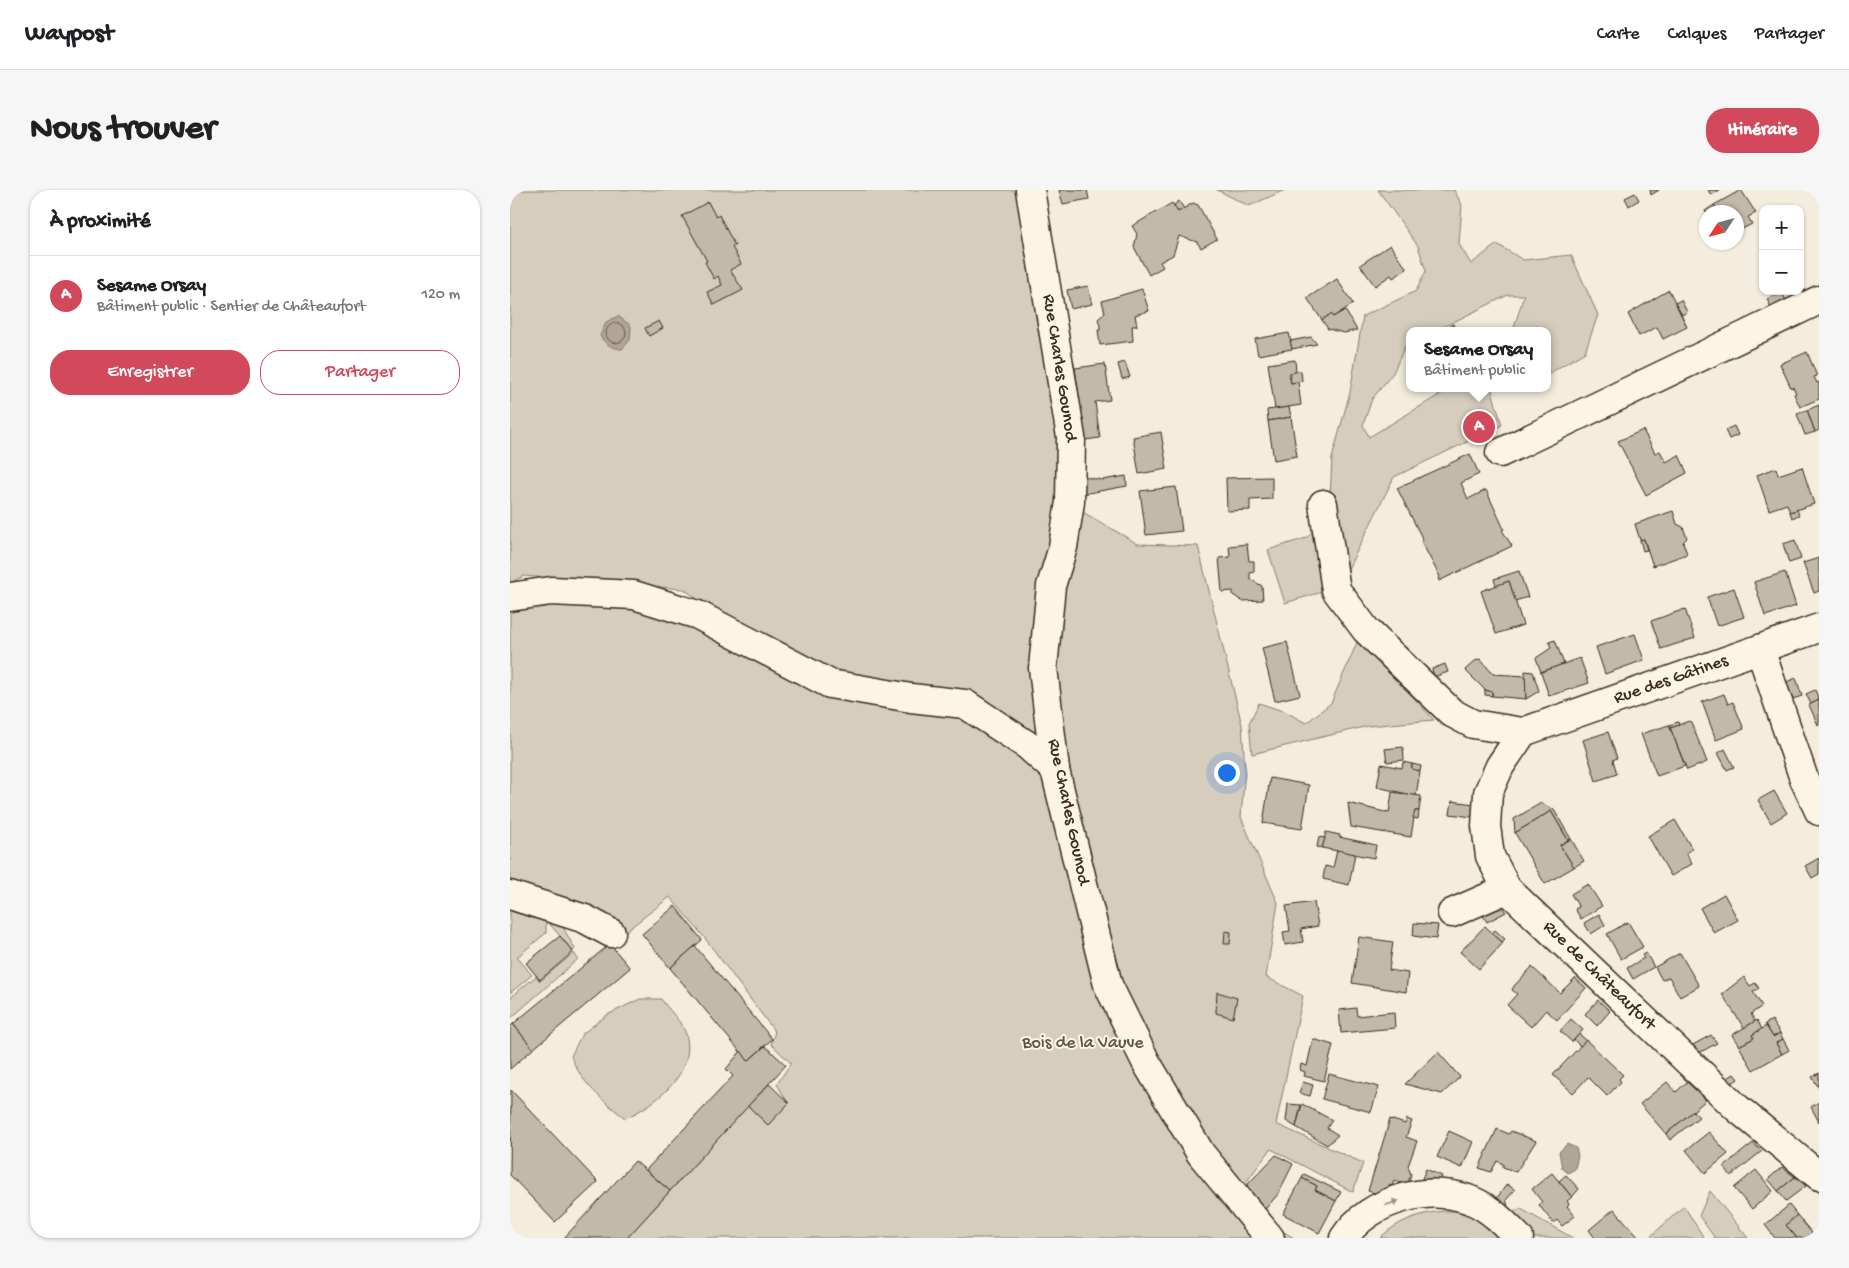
<!DOCTYPE html>
<html lang="fr">
<meta charset="utf-8">
<style>
:root{--surface:#fff;--page:#f6f6f6;--text:#202124;--muted:#757577;--line:#e0e0e0;--accent:#d1495b}
body{margin:0;font-family:"Gochi Hand",sans-serif;background:var(--page);color:var(--text)}
.controls{position:absolute;right:15px;top:15px;display:grid;overflow:hidden;border-radius:10px;box-shadow:0 1px 4px #0004}
.controls button{width:45px;height:45px;display:grid;place-items:center;padding:0;border:0;border-bottom:1px solid var(--line);background:var(--surface);color:var(--text);font:25px sans-serif}
.compass{position:absolute;left:1189px;top:15px;width:45px;height:45px;border-radius:50%;background:var(--surface);box-shadow:0 1px 4px #0004;rotate:234deg}
.you{position:absolute;left:716px;top:582px;width:18px;height:18px;margin:-12px;border:4px solid #fff;border-radius:50%;background:#1a73e8;box-shadow:0 0 0 8px #1a73e833}
.badge{display:grid;place-items:center;width:32px;height:32px;border-radius:50%;background:var(--accent);color:#fff;font-size:16px;font-weight:700}
.pin{position:absolute;translate:-50% -50%;border:2px solid #fff;box-shadow:0 1px 5px #0006}
.popup{position:absolute;left:896px;top:137px;width:145px;height:65px;box-sizing:border-box;display:grid;place-content:center;border-radius:10px;background:var(--surface);filter:drop-shadow(0 1px 4px #0005);font-size:16px;white-space:nowrap;color:var(--muted)}
.popup b{font-size:19px;color:var(--text)}
.popup::after{content:'';position:absolute;left:50%;top:100%;margin-left:-10px;border:10px solid transparent;border-top-color:var(--surface)}
.list{margin:0;padding:0;list-style:none}
h2{display:flex;justify-content:space-between;align-items:center;height:65px;margin:0;padding:0 20px;font-size:21px}
h2 small{font-size:16px;font-weight:400;color:var(--muted)}
.list li{display:grid;grid-template-columns:32px 1fr auto;gap:15px;align-items:center;box-sizing:border-box;height:80px;padding:0 20px;border-top:1px solid var(--line)}
.list b{display:block;font-size:19px;white-space:nowrap}
.list p{margin:0;font-size:16px;white-space:nowrap;color:var(--muted)}
.list em{font-size:16px;font-style:normal;color:var(--muted)}
.actions{display:flex;gap:10px;padding:15px 20px}
.actions a{flex:1;padding:11px 0;border:1px solid var(--accent);border-radius:20px;text-align:center;font-size:18px;color:var(--accent)}
.actions .main{background:var(--accent);color:#fff}
.map{position:relative;flex:none;width:1309px;height:1048px;overflow:hidden;border-radius:20px}
header{display:flex;align-items:center;gap:30px;box-sizing:border-box;height:70px;padding:0 25px;background:var(--surface);border-bottom:1px solid var(--line)}
header strong{font-size:24px}
nav{display:flex;gap:28px;margin-inline-start:auto;font-size:18px}
.intro{display:flex;align-items:center;justify-content:space-between;box-sizing:border-box;height:120px;padding:0 30px}
h1{margin:0;font-size:35px}
.button{padding:12px 22px;border-radius:20px;background:var(--accent);color:#fff;font-size:18px;font-weight:700}
main{display:flex;gap:30px;padding:0 30px}
aside{flex:1;background:var(--surface);border-radius:20px;box-shadow:0 1px 4px #0004}
.map>svg:first-child{display:block}
</style>
<header>
<strong>Waypost</strong>
<nav><a>Carte</a><a>Calques</a><a>Partager</a></nav>
</header>
<div class="intro"><h1>Nous trouver</h1><a class="button">Itinéraire</a></div>
<main>
<aside>
<h2>À proximité<small></small></h2>
<ul class="list">
<li><span class="badge">A</span><div><b>Sesame Orsay</b><p>Bâtiment public · Sentier de Châteaufort</p></div><em>120 m</em></li>
</ul>
<div class="actions"><a class="main">Enregistrer</a><a>Partager</a></div>
</aside>
<div class="map">
<svg width="1309" height="1048" viewBox="0 0 1309 1048">
<rect width="100%" height="100%" fill="#f4eddd"/>
<filter id="ink" filterUnits="userSpaceOnUse"><feTurbulence type="fractalNoise" baseFrequency=".02" numOctaves="2"/><feDisplacementMap in="SourceGraphic" scale="10" xChannelSelector="R" yChannelSelector="G"/><feConvolveMatrix kernelMatrix="1 2 1 2 8 2 1 2 1" color-interpolation-filters="sRGB"/></filter>
<g filter="url(#ink)">
<g fill="#d6cdbd" stroke="#887c6e">
<path d="M0 0H513L540 153 552 310 628 354 688 356 732 535 735 580 731 627 768 713 756 787 793 806 766 934 853 973 843 1002 761 959 734 995 754 1030 784 1048H117L238 916 258 935 278 913 267 894 281 873 261 854 265 842 194 747 160 707 112 744 0 694V416L24 412 122 414 184 434 290 487 174 399 14 386 0 393Z"/>
<path d="M707 0H775L739 16Z"/>
<path d="M868 0H944L952 15 949 54 961 74 987 54 1013 70 1061 65 1088 125 1075 162 1038 184V141H1003L1014 105H998L925 141H900V153L895 156 883 183 862 209 853 235 859 247 941 198H981L992 235 884 287 829 397 775 413 758 360 796 348 819 326 822 268 840 202 853 126 906 101 916 81 908 56Z"/>
<path d="M849 448 924 530 858 536 742 564 739 533 749 513 776 522 796 533 821 513Z"/>
<path d="M0 721 36 732V743L7 767 22 785 0 803Z"/>
<path d="M37 731 50 732 65 759 63 761Z"/>
<path d="M64 763 68 769 0 829V808L26 786 30 791Z"/>
<path d="M130 809H151C158 819 172 832 176 844 187 882 146 915 115 928 94 912 70 892 61 866L72 844 97 825Z"/>
<path d="M1200 1001 1238 1048H1205L1189 1026Z"/>
<path d="M1174 1016 1194 1048H1139Z"/>
<path d="M1011 1019 1063 1048H870C891 1027 924 1018 953 1022 961 1023 969 1027 976 1026 988 1025 1000 1021 1011 1019Z"/>
</g>
<g fill="#b0a596" stroke="#817466">
<path d="M108 126 121 136 120 150 112 159C102 158 96 155 90 146L96 132Z"/>
<path d="M1057 954 1066 958 1068 965 1065 979 1058 983 1052 978 1049 962Z"/>
</g>
<g fill="none" stroke-linecap="round" stroke-linejoin="round">
<circle stroke="#6a5b4e" stroke-width="1" cx="106" cy="143" r="10"/>
</g>
<g fill="#c3b9aa" stroke="#3b2a1e">
<path d="M549 0H577L579 9 553 14Z"/>
<path d="M1140 0H1149L1141 5Z"/>
<path d="M1198 0H1210L1201 5Z"/>
<path d="M1231 0 1246 23 1238 27 1242 34 1232 39 1229 33 1226 34V22H1208L1204 15Z"/>
<path d="M1125 3 1129 10 1119 16 1115 8Z"/>
<path d="M669 11 674 19 668 22 664 15Z"/>
<path d="M198 12 206 27 209 25 225 56 222 57 231 74 220 80 233 100 204 115 197 102 212 95 208 86 204 89 195 72 197 71 172 26Z"/>
<path d="M662 13 668 22 683 13 688 15 707 49 691 58 687 52 669 46 663 65 650 72 653 77 639 85 624 57 627 44 622 36Z"/>
<path d="M1204 15 1208 22 1196 23 1195 21Z"/>
<path d="M880 55 897 79 883 88 881 85 865 96 850 75Z"/>
<path d="M827 89 843 114 823 127 821 124 812 130 797 108Z"/>
<path d="M578 96 582 114 561 119 557 100Z"/>
<path d="M632 99 639 121 625 125 627 136H622L623 151 590 155 588 140H590V136L588 129 595 123 592 111Z"/>
<path d="M1159 100 1177 137 1153 149 1147 137 1129 146 1118 124Z"/>
<path d="M1272 102 1278 115 1263 122 1257 109Z"/>
<path d="M1171 110 1177 122 1172 125 1165 113Z"/>
<path d="M835 120 847 140 834 143 818 139 812 130 821 124 823 127Z"/>
<path d="M149 131 153 138 139 146 135 138Z"/>
<path d="M943 134 946 141H932Z"/>
<path d="M779 143 782 159 748 165 745 149Z"/>
<path d="M801 147 807 154 782 159 780 151Z"/>
<path d="M1297 162 1307 186 1304 187 1307 193 1309 192V209L1290 217 1284 204 1286 203 1283 197 1281 198 1270 174Z"/>
<path d="M785 170 786 182 779 183 781 193 788 192 791 215 765 219 758 174Z"/>
<path d="M615 172 620 187 612 189 608 174Z"/>
<path d="M595 174 600 210 585 212 590 248 575 250 565 178Z"/>
<path d="M791 181 792 191 781 193 779 183Z"/>
<path d="M1309 215V240L1305 242 1297 220Z"/>
<path d="M779 217 781 227 758 231 757 220Z"/>
<path d="M1297 220 1305 242 1295 245 1287 224Z"/>
<path d="M781 227 787 266 764 270 758 231Z"/>
<path d="M1224 236 1228 245 1219 249 1215 240Z"/>
<path d="M1133 240 1145 263 1150 261 1156 272 1169 265 1177 283 1136 305 1108 251Z"/>
<path d="M651 242 657 279 629 284 623 247Z"/>
<path d="M960 264 969 284 951 293 958 309 976 300 994 339 992 340 1002 356 929 391 928 388 930 387 911 351 913 350 887 298Z"/>
<path d="M1292 277 1304 314 1280 322 1277 314 1259 320 1247 285 1266 278 1268 285Z"/>
<path d="M616 286 617 296 573 304 575 287 592 290Z"/>
<path d="M762 287V309L740 310V320L717 321 716 288Z"/>
<path d="M666 297 672 341 636 345 630 301Z"/>
<path d="M1287 320 1289 325 1282 328 1280 322Z"/>
<path d="M1163 321 1167 334 1173 337 1177 348 1173 352 1177 364 1143 376 1134 349 1130 350 1125 334Z"/>
<path d="M1134 349 1137 360 1133 361 1130 350Z"/>
<path d="M1285 350 1291 369 1279 373 1273 354Z"/>
<path d="M737 354 739 371H744V382L740 383V389L752 396 753 410 732 411 723 405V401L712 402 709 368 720 367 719 356Z"/>
<path d="M1309 368V401L1304 403 1293 373Z"/>
<path d="M1009 381 1018 407 1005 411 999 391 986 396 984 389Z"/>
<path d="M1275 382 1286 416 1255 426 1244 392Z"/>
<path d="M999 391 1013 435 986 444 971 401Z"/>
<path d="M1224 398 1234 427 1207 436 1197 407Z"/>
<path d="M1175 419 1185 448 1151 459 1141 431Z"/>
<path d="M1125 444 1134 470 1095 484 1086 457Z"/>
<path d="M1045 450 1054 474 1031 482 1026 468 1041 458 1039 452Z"/>
<path d="M777 452 790 505 765 511 752 458Z"/>
<path d="M1070 468 1079 493 1039 506 1031 482Z"/>
<path d="M970 469 983 484 1017 486 1016 509 982 506V502L975 500 955 480 965 471Z"/>
<path d="M935 474 938 482 924 487 922 479Z"/>
<path d="M1015 481 1023 482 1029 501 1016 509Z"/>
<path d="M1286 488 1292 506 1280 510 1274 493Z"/>
<path d="M975 500 982 502V506L975 505Z"/>
<path d="M1305 500 1309 510 1301 514 1296 504Z"/>
<path d="M1214 504 1218 514 1223 512 1234 539 1206 550 1192 512Z"/>
<path d="M1309 510V535H1308L1299 515Z"/>
<path d="M1179 531 1181 532 1197 572 1177 580 1160 538Z"/>
<path d="M1168 532 1169 535 1160 538 1159 535Z"/>
<path d="M1159 535 1175 576 1147 586 1131 544Z"/>
<path d="M1098 542 1107 568 1103 570 1107 584 1086 591 1073 550Z"/>
<path d="M893 557 894 570 877 572 875 559Z"/>
<path d="M1215 559 1224 577 1217 580 1208 563Z"/>
<path d="M893 572 902 574V579L910 581 906 606 867 597 871 574 892 578Z"/>
<path d="M902 574 911 576 910 581 902 579Z"/>
<path d="M760 588 799 595 792 639 753 633Z"/>
<path d="M1264 601 1277 623 1261 633 1248 610Z"/>
<path d="M882 602 911 606 909 621H905L901 647 841 637 838 613 879 623Z"/>
<path d="M942 611 964 614 962 627 940 624Z"/>
<path d="M1031 613 1044 620 1061 649 1058 650 1041 621 1005 643 1004 629Z"/>
<path d="M905 621H909L908 629 903 628Z"/>
<path d="M1041 621 1058 650 1050 655 1064 677 1035 694 1005 643Z"/>
<path d="M1165 630 1182 659 1176 663 1182 674 1161 686 1138 646Z"/>
<path d="M816 642 830 645 829 647 866 655 864 668 812 658Z"/>
<path d="M809 647 815 648 812 658 807 657Z"/>
<path d="M1061 649 1074 671 1064 677 1050 655Z"/>
<path d="M827 660 845 664 839 695 813 689 815 676 823 678Z"/>
<path d="M1309 668V684L1302 688 1295 676Z"/>
<path d="M1078 694 1092 716 1071 729 1065 719 1069 717 1061 704Z"/>
<path d="M1214 704 1228 730 1204 743 1190 718Z"/>
<path d="M804 712 808 736 791 739 793 752 775 755 773 742 780 741 776 716Z"/>
<path d="M988 713 996 722 977 732 970 721Z"/>
<path d="M165 716 192 750 160 778 132 744Z"/>
<path d="M1089 724 1095 735 1081 744 1074 733Z"/>
<path d="M1118 732 1133 757 1111 769 1097 744Z"/>
<path d="M904 733 928 735 926 749 903 746Z"/>
<path d="M975 736 993 753 969 779 950 762Z"/>
<path d="M985 740 995 749 992 752 982 743Z"/>
<path d="M715 741 721 742 720 754H714Z"/>
<path d="M50 746 63 762 30 790 16 773Z"/>
<path d="M849 747 883 752 879 780 898 783 896 802 842 793Z"/>
<path d="M100 754 120 778 23 859 3 834Z"/>
<path d="M185 756 262 849 238 871 160 778Z"/>
<path d="M1136 763 1144 777 1123 789 1117 778 1134 768 1132 765Z"/>
<path d="M1170 763 1189 796 1170 807 1159 787 1152 790 1145 777Z"/>
<path d="M1022 777 1050 803 1065 788 1076 798 1047 830 1036 820 1021 837 997 815 1007 804 1002 800 1004 796Z"/>
<path d="M1234 787 1240 796 1245 793 1249 798 1243 802 1252 816 1241 824 1245 831 1234 838 1212 804Z"/>
<path d="M707 802 727 808 723 828 706 823Z"/>
<path d="M1088 810 1100 821 1087 836 1075 824Z"/>
<path d="M846 818 847 826 884 822 885 838 831 843 829 820Z"/>
<path d="M1061 829 1073 840 1062 852 1050 841Z"/>
<path d="M1247 830 1252 839 1242 845 1244 848 1229 856 1222 845Z"/>
<path d="M1262 830 1270 843 1263 847 1255 834Z"/>
<path d="M3 834 23 859 0 879V837Z"/>
<path d="M1256 836 1263 847 1270 843 1273 849 1266 853 1272 864 1243 880 1229 856 1244 848 1242 845Z"/>
<path d="M1069 844 1076 850 1070 856 1064 850Z"/>
<path d="M1201 845 1207 853 1189 863 1181 856Z"/>
<path d="M803 849 823 855 814 891 794 886 795 882 790 880 791 874 797 876Z"/>
<path d="M1273 849 1279 860 1272 864 1266 853Z"/>
<path d="M1076 850 1113 885 1109 889 1111 892 1097 906 1078 887 1063 903 1043 885Z"/>
<path d="M255 856 276 875 160 1001 136 980 223 886 216 879 231 861 238 871Z"/>
<path d="M928 862 950 887 932 904 895 894Z"/>
<path d="M1309 883V898L1302 887Z"/>
<path d="M819 884 869 897 861 922 812 909Z"/>
<path d="M1224 884 1228 889 1221 894 1216 889Z"/>
<path d="M793 892 803 895 800 906 789 903Z"/>
<path d="M1157 892 1166 902 1177 892 1196 910 1156 944 1130 914Z"/>
<path d="M259 894 279 913 258 935 238 916Z"/>
<path d="M1 900 88 992 45 1032 0 985Z"/>
<path d="M1309 912V932L1301 917Z"/>
<path d="M778 914 791 915 786 937 776 931Z"/>
<path d="M792 914 822 930 817 938 828 945 817 955 786 937Z"/>
<path d="M1183 921 1189 927 1160 950 1156 944Z"/>
<path d="M880 929 895 934 897 929 902 931 896 947 907 951 898 976 901 985 897 995 884 991 882 996 879 995 875 1006 858 1001Z"/>
<path d="M987 939 999 944 1001 941 1026 951 1006 982 993 977V974L987 971 981 982 969 978Z"/>
<path d="M939 941 963 952 952 978 927 967Z"/>
<path d="M1199 942 1218 964 1195 983 1176 960Z"/>
<path d="M1243 953 1252 961 1221 986 1214 976Z"/>
<path d="M766 965 783 974 768 1004 752 1023 737 995Z"/>
<path d="M125 971 160 1001 117 1048H54Z"/>
<path d="M1272 977 1285 987 1268 1001 1258 989Z"/>
<path d="M916 979 932 986 927 999 907 1001Z"/>
<path d="M1246 980 1263 1001 1242 1019 1224 998Z"/>
<path d="M1042 983 1062 1007 1057 1011 1059 1014 1057 1016 1065 1026 1052 1036 1047 1030 1043 1033 1029 1015 1032 1012 1022 999Z"/>
<path d="M794 984 831 1002 826 1011 805 1000 807 996 792 988Z"/>
<path d="M1056 985 1069 999 1062 1007 1049 991Z"/>
<path d="M1285 987 1296 996 1276 1011 1268 1001Z"/>
<path d="M792 988 807 996 805 1000 826 1011 809 1043 773 1024Z"/>
<path d="M997 994 1005 1000 996 1010 998 1015 994 1018 984 1012Z"/>
<path d="M1279 1015 1287 1025 1276 1035 1287 1048H1265L1255 1035Z"/>
<path d="M1104 1019 1129 1048H1085L1079 1040Z"/>
<path d="M1287 1025 1306 1048H1287L1276 1035Z"/>
</g>
<g fill="none" stroke-linecap="round" stroke-linejoin="round">
<g stroke="#3b2a1e" stroke-width="31">
<g id="minor">
<path d="M520 0 561 247 560 312 553 357 541 396 533 478 545 580 598 795 636 872 691 964 760 1048"/>
<path d="M990 263 1309 110"/>
<path d="M813 314 826 400 856 440 942 523 963 534 1013 542 1309 438"/>
<path d="M0 407 41 401 124 405 188 425 320 494 401 508 455 514 517 555 545 580"/>
<path d="M1250 459 1294 589 1309 621"/>
<path d="M1013 542 990 576 978 603 976 636 980 666 997 699 1227 918 1309 986"/>
<path d="M0 705 75 729 101 743"/>
<path d="M942 723 997 699"/>
<path d="M834 1048C859 1009 923 992 965 1012 982 1020 996 1035 1009 1048"/>
</g>
</g>
<use href="#minor" stroke="#fcf5e5" stroke-width="28"/>
</g>
<defs><path id="oneway-solid" d="M-6-.8H1V-3.2L6.5 0L1 3.2V.8H-6Z" transform="scale(1.25)"/></defs>
<use fill="#9c9082" href="#oneway-solid" transform="translate(882 1013) rotate(-20)"/>
</g>
<g text-anchor="middle" dominant-baseline="central" stroke-width="4" stroke-linejoin="round" paint-order="stroke">
<g font-size="18" fill="#3b2a1e" stroke="#fcf5e5">
<text transform="translate(549 178) rotate(81)">Rue Charles Gounod</text>
<text transform="translate(1161 490) rotate(-19)">Rue des Gâtines</text>
<text transform="translate(558 622) rotate(78)">Rue Charles Gounod</text>
<text transform="translate(1089 786) rotate(44)">Rue de Châteaufort</text>
</g>
<g font-size="18" fill="#625346" stroke="#fcf5e5">
<text x="573" y="853">Bois de la Vauve</text>
</g>
</g>
</svg>
<div class="controls">
<button>+</button>
<button>−</button>
</div>
<svg class="compass" viewBox="-18 -18 36 36"><path d="M0-13l5 13h-10z" fill="#e53935"/><path d="M0 13l5-13h-10z" fill="#757577"/></svg>
<div class="you"></div>
<div class="pin badge" style="left:969px;top:237px">A</div>
<div class="popup"><b>Sesame Orsay</b>Bâtiment public</div>
</div>
</main>
